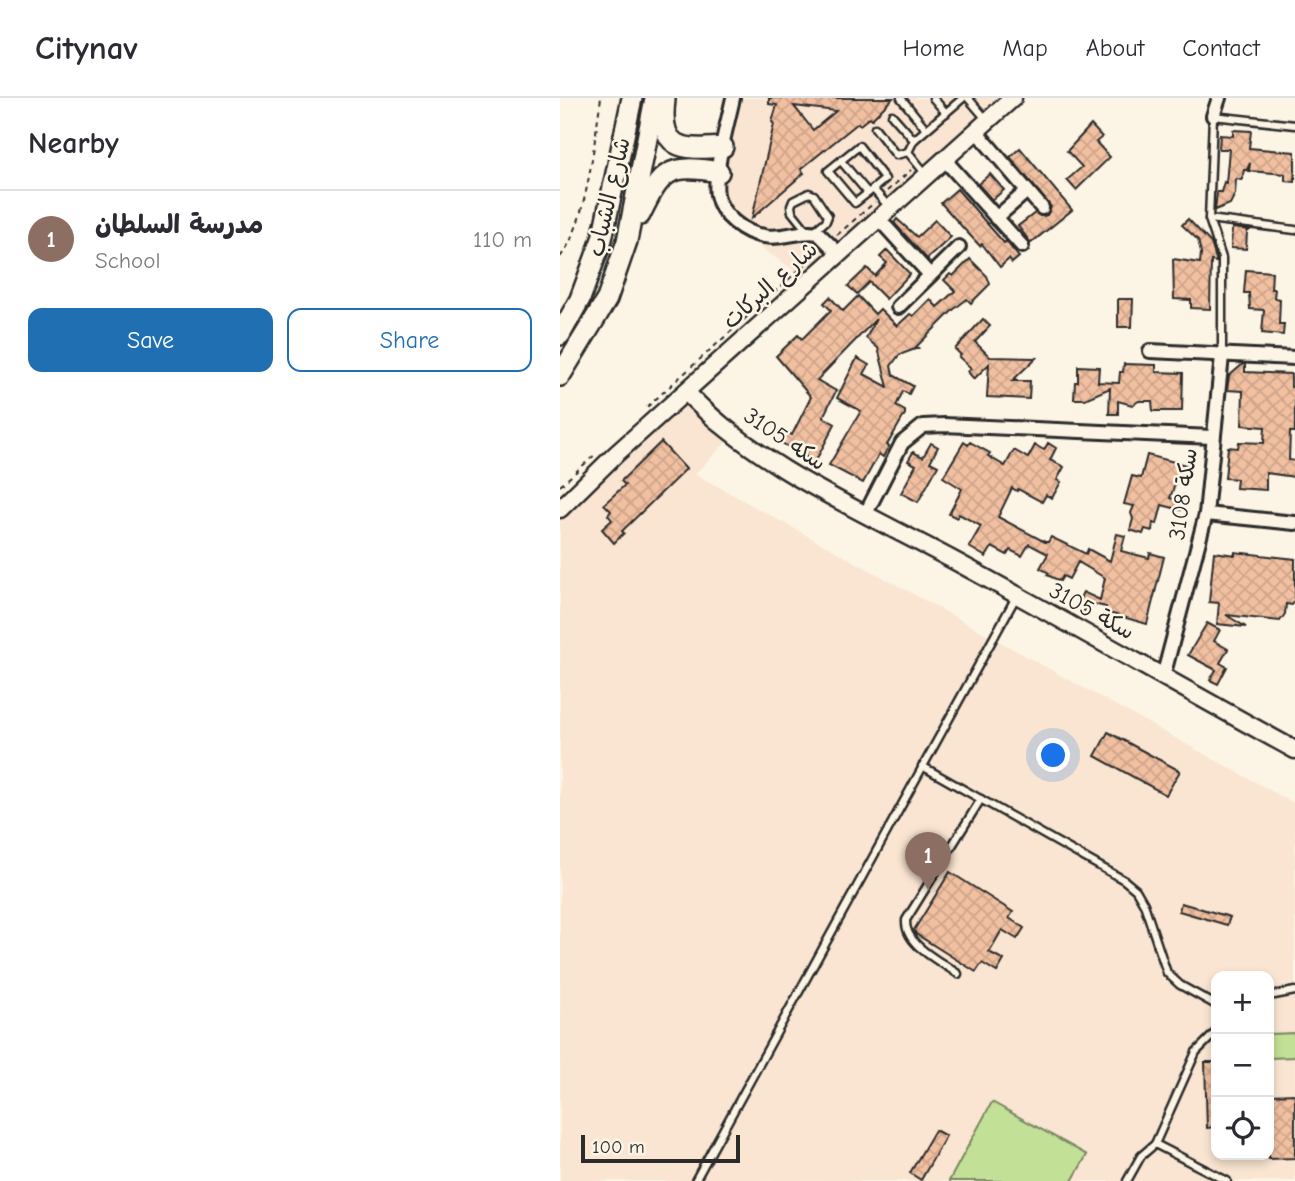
<!DOCTYPE html>
<meta charset="utf-8">
<style>
:root{--surface:#fff;--page:#f2f2f3;--text:#2b2b33;--muted:#7c7c81;--line:#e1e1e2;--accent:#1f6fb2}
body{margin:0;font-family:"Comic Neue","Playpen Sans Arabic",sans-serif;background:var(--page);color:var(--text)}
.controls{position:absolute;right:21px;bottom:21px;display:grid;overflow:hidden;border-radius:14px;box-shadow:0 4px 10px #0003}
.controls button{width:63px;height:63px;display:grid;place-items:center;padding:0;border:0;border-bottom:2px solid var(--line);background:var(--surface);color:var(--text);font:35px sans-serif}
.scale{position:absolute;left:21px;bottom:18px;width:159px;box-sizing:border-box;padding-left:7px;border:4px solid #2b2b2b;border-top:0;font-size:19px;line-height:24px;white-space:nowrap;color:#2b2b2b;-webkit-text-stroke:5px #fcf5e5;paint-order:stroke}
.you{position:absolute;left:494px;top:658px;width:24px;height:24px;margin:-18px;border:5px solid #fff;border-radius:50%;background:#1a73e8;box-shadow:0 0 0 10px #1a73e833}
.badge{display:grid;place-items:center;width:46px;height:46px;border-radius:50%;background:var(--accent);color:#fff;font-size:23px;font-weight:700}
.pin{position:absolute;translate:-50% -58px;filter:drop-shadow(0 2px 4px #0008)}
.pin::after{content:'';position:absolute;top:37px;width:24px;height:21px;background:inherit;clip-path:polygon(0 0,100% 0,50% 100%)}
.list{margin:0;padding:0;list-style:none}
h2{display:flex;justify-content:space-between;align-items:center;height:91px;margin:0;padding:0 28px;font-size:30px}
h2 small{font-size:23px;font-weight:400;color:var(--muted)}
.list li{display:grid;grid-template-columns:46px 1fr auto;gap:21px;align-items:center;box-sizing:border-box;height:98px;padding:0 28px;border-top:2px solid var(--line)}
.list b{display:block;font-size:26px;white-space:nowrap}
.list p{margin:0;font-size:23px;white-space:nowrap;color:var(--muted)}
.list em{font-size:23px;font-style:normal;color:var(--muted)}
.actions{display:flex;gap:14px;padding:21px 28px}
.actions a{flex:1;padding:16px 0;border:2px solid var(--accent);border-radius:14px;text-align:center;font-size:24px;color:var(--accent)}
.actions .main{background:var(--accent);color:#fff}
.icon{flex:none;width:38px;height:38px;fill:none;stroke:currentColor;stroke-width:2;stroke-linecap:round;stroke-linejoin:round}
.map{position:relative;flex:none;width:735px;height:1083px;overflow:hidden}
header{display:flex;align-items:center;gap:42px;box-sizing:border-box;height:98px;padding:0 35px;background:var(--surface);border-bottom:2px solid var(--line)}
header strong{font-size:33px}
nav{display:flex;gap:38px;margin-inline-start:auto;font-size:24px}
main{display:flex}
aside{flex:1;background:var(--surface)}
.map>svg:first-child{display:block}
</style>
<header>
<strong>Citynav</strong>
<nav><a>Home</a><a>Map</a><a>About</a><a>Contact</a></nav>
</header>
<main>
<aside>
<h2>Nearby<small></small></h2>
<ul class="list">
<li><span class="badge" style="background:#8d6e63">1</span><div><b>مدرسة السلطان</b><p>School</p></div><em>110 m</em></li>
</ul>
<div class="actions"><a class="main">Save</a><a>Share</a></div>
</aside>
<div class="map">
<svg width="735" height="1083" viewBox="0 0 735 1083">
<defs>
<pattern id="building-cross-hatch" width="8" height="8" patternUnits="userSpaceOnUse" patternTransform="scale(1.75)"><rect width="8" height="8" fill="#f1c0a1"/><path d="M0 0l8 8M0 8l8-8" fill="none" stroke="#cfa58b"/></pattern>
</defs>
<rect width="100%" height="100%" fill="#fcf5e5"/>
<filter id="ink" filterUnits="userSpaceOnUse"><feTurbulence type="fractalNoise" baseFrequency=".0143" numOctaves="2"/><feDisplacementMap in="SourceGraphic" scale="14" xChannelSelector="R" yChannelSelector="G"/><feConvolveMatrix kernelMatrix="1 2 1 2 8 2 1 2 1" color-interpolation-filters="sRGB"/></filter>
<g filter="url(#ink)">
<g fill="#f9e5d1" fill-rule="evenodd">
<path d="M174 0H245L254 11 268 12V0H453L248 182 184 138 154 92 162 1Z"/>
<path d="M126 294 170 340 135 376 735 706V1083H0V409ZM656 878H709V1057H656Z"/>
</g>
<g fill="#c3e097" stroke="#778661" stroke-width="2">
<path d="M735 935V959L709 960V936Z"/>
<path d="M432 1004 527 1057 512 1083H389Z"/>
</g>
<g fill="url(#building-cross-hatch)" stroke="#2b2b2b" stroke-width="2" fill-rule="evenodd">
<path d="M209 0H333L312 21 310 19 300 27 298 25 241 71 244 75 192 120 214 26 212 24 217 7 209 6ZM234 8 276 13 253 32Z"/>
<path d="M531 27 542 39 536 44 550 59 516 92 507 82 522 69 507 53Z"/>
<path d="M673 32 691 33 689 50 735 54V84L725 83V76L689 73 690 65 687 72H684L682 82 676 81 675 96 670 106 655 112 657 94H661L664 84 666 85 669 51H659L660 37 673 38Z"/>
<path d="M460 50 512 112 471 145 458 128 475 115 480 118 487 117 491 109 450 59Z"/>
<path d="M430 76 444 92 432 102 418 86Z"/>
<path d="M397 91 444 145 446 143 459 159 452 165 449 161 440 169 422 146 420 148 405 132 381 105Z"/>
<path d="M337 121 357 139 375 122 391 139 367 161 334 125Z"/>
<path d="M628 121 651 145 656 161V164L651 163 650 211 631 210V202L614 201 613 161 640 165 641 155 638 142 622 127Z"/>
<path d="M672 130 690 132 687 134 686 151 671 150Z"/>
<path d="M327 152 350 176 326 201 309 184 297 196 288 188 307 170 315 178 327 165 320 159Z"/>
<path d="M410 161 427 178 430 186 411 205 407 201 393 212 356 249 358 250 339 257 331 268 333 277 353 288 349 296 343 293 336 308 345 313V316L327 347 329 348 323 359 319 356 303 385 269 367 301 313 277 300 297 260 309 267 304 276 328 289 318 250 306 240 316 221 257 282 276 293 263 319 275 326 255 364 220 344 226 334 232 337 251 299 216 258 238 237 242 241 271 212 264 205 270 199 283 213 298 198 315 216 320 211 337 228 350 216 353 218 370 201 377 209 395 193 384 182 390 176 393 178Z"/>
<path d="M686 172 712 174 711 191H715L714 200 720 201 719 226H724L723 237 702 235 704 212 690 211 689 195H684Z"/>
<path d="M558 201H573L572 229H558Z"/>
<path d="M423 221 430 228 415 244 430 259 476 260 452 283H470L469 301 427 299 429 266 414 281 408 274 411 270 399 259 401 257 395 251Z"/>
<path d="M564 266 596 267V274L623 275 622 313H593L592 303H579L572 307 558 303V316H549L550 290 525 301H514L515 284H518V268L539 269 538 284 559 285 560 274H563Z"/>
<path d="M683 266H685V274L731 276V289H735V334H730L729 362 735 363V379L706 375V392L676 390 677 381 665 380 668 349 678 350 679 344 704 345 705 329 682 327 683 293 667 292 669 278Z"/>
<path d="M101 344 126 371 62 433 64 435 54 445 42 431 52 422 48 417 51 413 44 406 65 387 61 383Z"/>
<path d="M404 344 408 347 410 344 419 349 430 355 428 358 445 368 454 352 468 360 475 347 484 352 488 345 496 350 490 362 504 369 497 382 501 384 492 400 486 397 482 404 458 391 457 393 452 390 438 419 485 444H488L491 439 526 456 528 451 550 463 557 436 565 438 561 453 589 460 590 455 604 459 587 526 549 515 545 513 546 509 529 505 524 513 516 508 523 494 540 502 545 480 518 464 509 481 503 478 500 483 487 477 489 475 480 470 488 456 469 446 462 458 450 452 447 457 432 449 426 459 409 449 421 428 399 416 397 420 389 416 402 391 383 379Z"/>
<path d="M371 345 378 349 370 364 378 368 358 404 341 395 356 367 348 363 353 354 363 359Z"/>
<path d="M587 357 626 367 623 384 616 383 610 400 623 403 621 412 602 407 597 426 593 425 592 433 585 431 583 436 570 432 573 421 571 415 574 408 564 406 572 378 581 380Z"/>
<path d="M654 454 675 457V454L735 461V503L732 507 726 506 725 516 720 523 666 517 686 529 657 526 659 505 649 504Z"/>
<path d="M647 525 660 532 654 543 668 551 660 565 667 569 658 586 650 582 656 572 628 557Z"/>
<path d="M548 634 620 673 606 697 535 658Z"/>
<path d="M390 774 453 814 449 820 464 830 457 841 442 832 429 854 444 862 437 874 422 865 416 874 356 836 354 832Z"/>
<path d="M621 805 670 819 667 827 619 813Z"/>
<path d="M645 964H656V1029L647 1030Z"/>
<path d="M735 996V1060L709 1061V997Z"/>
<path d="M375 1032 386 1038 361 1082 350 1075Z"/>
</g>
<g fill="none" stroke-linecap="round" stroke-linejoin="round">
<g stroke="#2b2b2b" stroke-width="11">
<g id="service">
<path d="M341 0 366 31"/>
<path d="M373 0 386 15"/>
<path d="M408 0 426 21"/>
<path d="M332 17 354 42 348 54 365 75"/>
<path d="M315 30 336 57 348 54"/>
<path d="M354 42 403 0"/>
<path d="M281 63 308 95"/>
<path d="M313 91 295 105 268 73 299 48 325 81 313 91 329 109"/>
<path d="M649 121 735 132"/>
<path d="M248 134 232 114 231 108 233 103 249 95 254 97 268 118 266 123 254 133"/>
<path d="M662 257V160L649 121 653 18 735 27"/>
<path d="M362 668 564 782 576 792 584 806 607 875 620 887 656 907"/>
<path d="M398 876C380 863 344 847 346 822L421 701"/>
<path d="M709 898 735 893"/>
<path d="M595 1046 667 1083"/>
<path d="M135 1083 456 499"/>
<path d="M567 1083 581 1058 595 1046 636 954 656 934"/>
</g>
</g>
<g stroke="#2b2b2b" stroke-width="18">
<g id="minor">
<path d="M173 0C168 24 153 76 157 97 161 118 184 135 204 138 223 142 241 131 258 135L278 155"/>
<path d="M653 18 659 0"/>
<path d="M416 33 482 110"/>
<path d="M384 61 462 148"/>
<path d="M318 120 370 177"/>
<path d="M436 120 467 93"/>
<path d="M338 209 399 149"/>
<path d="M590 253 735 260"/>
<path d="M646 416 735 425"/>
<path d="M305 417 342 345 363 328 384 327 652 339"/>
<path d="M603 579 646 416 662 258"/>
</g>
</g>
<g stroke="#2b2b2b" stroke-width="21">
<g id="tertiary">
<path d="M126 294C199 370 300 412 391 461 506 523 620 589 735 652"/>
<path d="M0 411 56 356 453 0"/>
</g>
</g>
<g stroke="#2b2b2b" stroke-width="24">
<g id="primary">
<path d="M105 2C99 51 120 53 163 49"/>
<path d="M80 117C102 71 109 66 159 74"/>
<path d="M0 237 20 201 42 141 72 0"/>
<path d="M0 278 47 201 67 143 95 0"/>
</g>
</g>
<g stroke="#2b2b2b" stroke-width="2" stroke-dasharray="5 5" stroke-linecap="butt">
<path d="M327 93 351 72"/>
<path d="M277 137 315 104"/>
<path d="M0 159C27 128 34 42 41 0"/>
<path d="M87 309 260 153"/>
<path d="M0 388 37 355"/>
</g>
<use href="#service" stroke="#fcf5e5" stroke-width="6"/>
<use href="#minor" stroke="#fcf5e5" stroke-width="12"/>
<use href="#tertiary" stroke="#fcf5e5" stroke-width="16"/>
<use href="#primary" stroke="#fcf5e5" stroke-width="19"/>
</g>
</g>
<g text-anchor="middle" dominant-baseline="central" stroke-width="5" stroke-linejoin="round" paint-order="stroke">
<g font-size="23" fill="#2b2b2b" stroke="#fcf5e5">
<text transform="translate(49 99) rotate(-77)">شارع الشباب</text>
<text transform="translate(210 187) rotate(-42)">شارع البركات</text>
<text transform="translate(225 341) rotate(34)">سكه 3105</text>
<text transform="translate(623 396) rotate(-82)">سكة 3108</text>
<text transform="translate(532 513) rotate(29)">سكة 3105</text>
</g>
</g>
</svg>
<div class="controls">
<button>+</button>
<button>−</button>
<button><svg class="icon" aria-label="locate" viewBox="0 0 24 24"><circle cx="12" cy="12" r="6"/><path d="M12 2v4M12 18v4M2 12h4M18 12h4"/></svg></button>
</div>
<div class="scale">100 m</div>
<div class="you"></div>
<div class="pin badge" style="left:368px;top:792px;background:#8d6e63">1</div>
</div>
</main>
